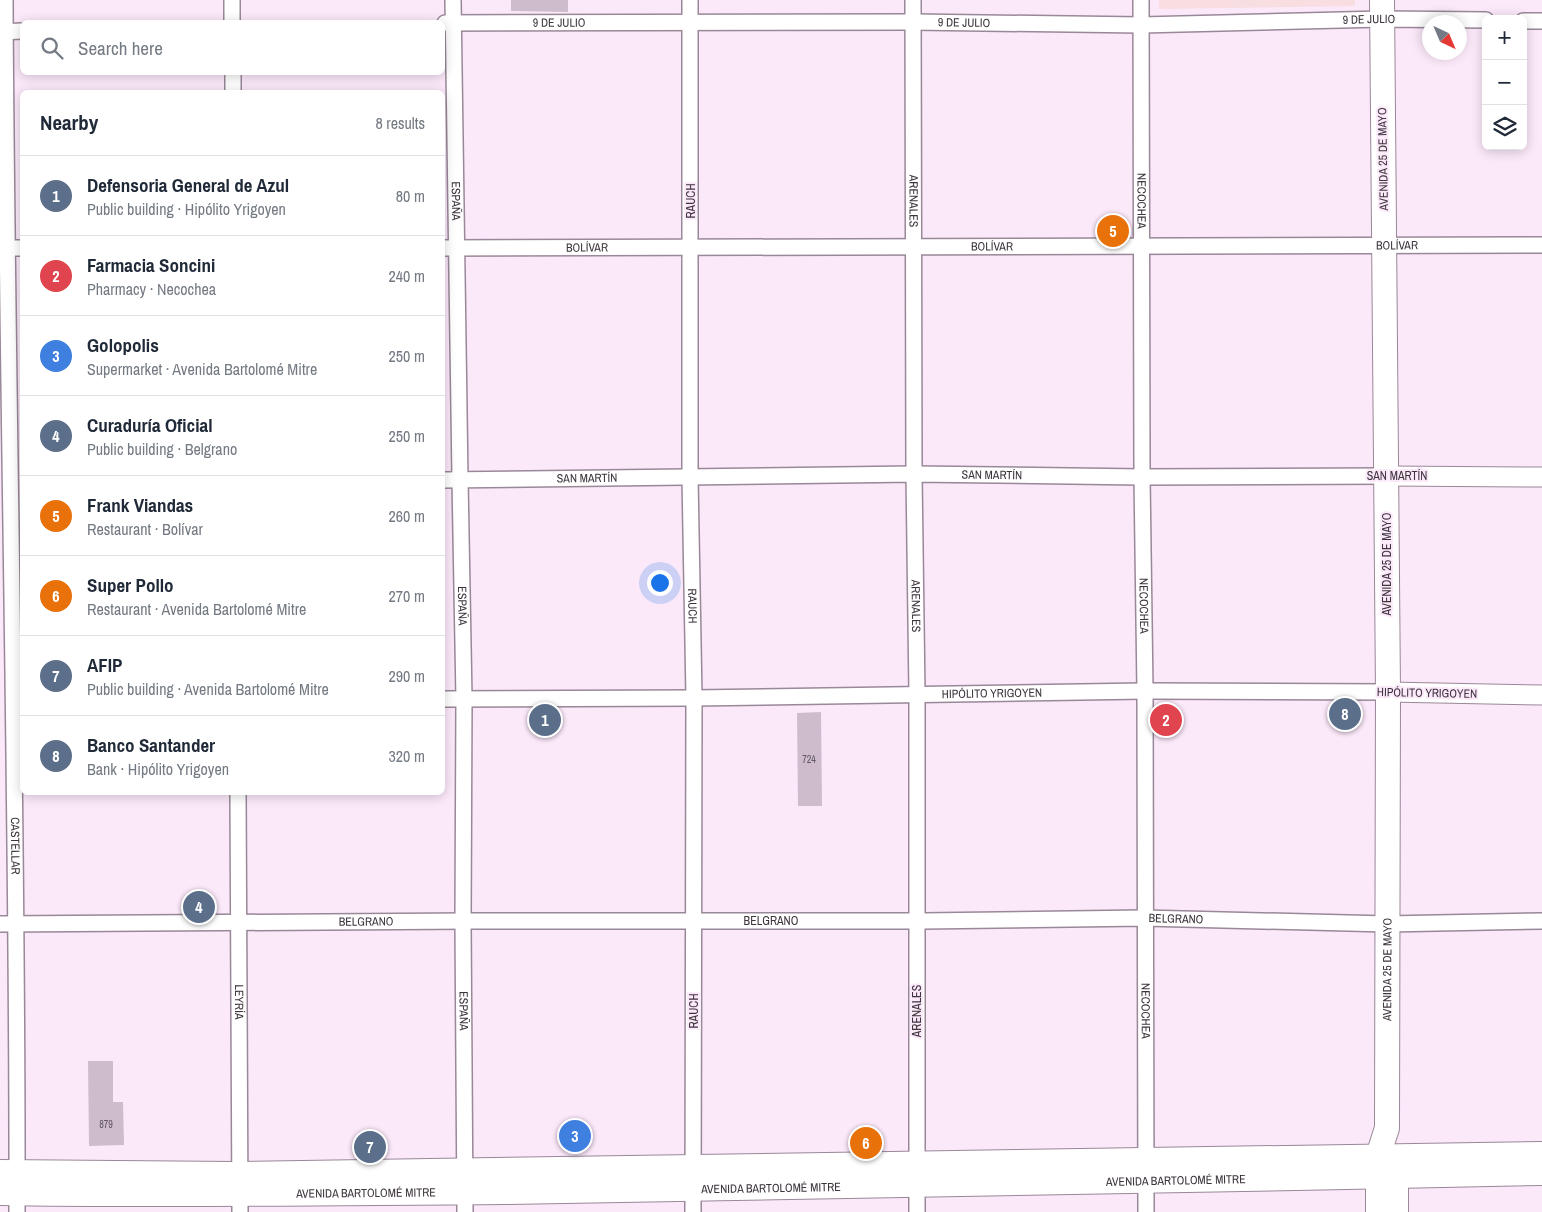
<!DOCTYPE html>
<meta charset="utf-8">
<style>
:root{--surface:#fff;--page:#f2f2f3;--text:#1f2937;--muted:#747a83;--line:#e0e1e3;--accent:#be2f30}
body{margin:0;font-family:"Archivo Narrow",sans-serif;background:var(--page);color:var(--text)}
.controls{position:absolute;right:15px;top:15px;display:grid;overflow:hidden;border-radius:8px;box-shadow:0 2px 12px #0003}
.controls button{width:45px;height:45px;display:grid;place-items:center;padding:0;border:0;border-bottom:1px solid var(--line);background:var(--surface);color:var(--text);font:25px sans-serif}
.compass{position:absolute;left:1422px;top:15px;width:45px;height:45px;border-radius:50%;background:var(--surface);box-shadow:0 2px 12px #0003;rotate:136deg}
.you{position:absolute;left:659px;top:582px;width:18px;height:18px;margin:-12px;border:4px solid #fff;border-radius:50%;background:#1a73e8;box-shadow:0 0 0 8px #1a73e833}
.badge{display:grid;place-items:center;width:32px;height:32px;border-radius:50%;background:var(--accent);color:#fff;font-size:16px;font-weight:700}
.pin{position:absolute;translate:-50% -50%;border:2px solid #fff;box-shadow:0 1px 5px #0006}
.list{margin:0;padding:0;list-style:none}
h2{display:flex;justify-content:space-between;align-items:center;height:65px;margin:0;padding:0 20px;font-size:21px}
h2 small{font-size:16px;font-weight:400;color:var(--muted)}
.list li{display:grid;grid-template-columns:32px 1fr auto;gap:15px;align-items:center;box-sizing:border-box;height:80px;padding:0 20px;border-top:1px solid var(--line)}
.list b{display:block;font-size:19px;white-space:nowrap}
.list p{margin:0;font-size:16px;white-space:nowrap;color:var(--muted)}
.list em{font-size:16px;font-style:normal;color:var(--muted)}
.icon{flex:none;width:28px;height:28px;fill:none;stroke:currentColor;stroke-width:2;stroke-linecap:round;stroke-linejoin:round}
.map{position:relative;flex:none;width:1542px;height:1212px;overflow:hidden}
.search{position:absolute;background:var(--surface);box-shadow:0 2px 12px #0003;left:20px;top:20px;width:425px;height:55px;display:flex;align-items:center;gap:12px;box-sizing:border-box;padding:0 18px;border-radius:8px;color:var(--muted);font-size:19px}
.panel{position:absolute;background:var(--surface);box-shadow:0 2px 12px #0003;left:20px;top:90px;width:425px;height:705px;border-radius:8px}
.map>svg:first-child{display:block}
</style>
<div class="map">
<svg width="1542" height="1212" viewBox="0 0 1542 1212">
<rect width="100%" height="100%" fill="#fbe8f9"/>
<path fill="#f8dde1" d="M1159 0H1355V6L1159 9Z"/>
<g fill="#cebccc">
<path d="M511 0H568V12L511 11Z"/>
<path d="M821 712 822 806H798L797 713Z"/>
<path d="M88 1061H113V1102H123L124 1145 89 1146Z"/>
</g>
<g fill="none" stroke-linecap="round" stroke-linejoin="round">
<g stroke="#998898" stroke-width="18">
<g id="minor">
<path id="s1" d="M5 0C7 404 18 808 17 1212"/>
<path id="s2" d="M453 0 460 480 464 699 463 921 465 1212"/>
<path id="s3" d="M690 0V477L694 698 693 1212"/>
<path id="s4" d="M913 0 914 474 917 694V1212"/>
<path id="s5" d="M1141 0 1142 477 1145 691 1146 1212"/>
<path d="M1523 21H1542"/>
<path d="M232 22V0"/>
<path id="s6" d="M445 23 913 22 1141 25 1382 19 1486 20"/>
<path d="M0 32 22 31"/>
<path d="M233 72V92"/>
<path d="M0 248H22"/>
<path id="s7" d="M442 248 1542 245"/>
<path id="s8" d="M442 480 914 474 1142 477 1387 476"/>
<path id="s9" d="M442 699 694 698 1145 691 1388 692"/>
<path id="s10" d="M238 792 240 1212"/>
<path id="s11" d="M0 924 469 921H923L1144 918 1387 924 1542 921"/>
</g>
</g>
<g stroke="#998898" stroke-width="21">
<g id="tertiary">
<path d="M1387 476 1542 477"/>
<path d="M1388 692 1542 695"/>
</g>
</g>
<g stroke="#998898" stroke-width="26">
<g id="primary">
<path d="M0 1172 233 1174 1542 1154"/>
<path id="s12" d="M0 1193C168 1196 336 1193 504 1192 850 1188 1196 1180 1542 1173"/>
<path id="s13" d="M1378 1212V1156L1387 1128 1388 692 1382 0"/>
<path d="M1396 1212V1161"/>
</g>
</g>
<use href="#minor" stroke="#fff" stroke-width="15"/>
<use href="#tertiary" stroke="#fff" stroke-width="19"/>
<use href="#primary" stroke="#fff" stroke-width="24"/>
</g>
<g text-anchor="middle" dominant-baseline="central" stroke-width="4" stroke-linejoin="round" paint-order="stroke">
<g font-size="10" fill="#605760">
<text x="809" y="759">724</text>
<text x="106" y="1124">879</text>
</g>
<g font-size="12" fill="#3c353c" stroke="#fbe8f9">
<text stroke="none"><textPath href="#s6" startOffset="924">9 DE JULIO</textPath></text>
<text stroke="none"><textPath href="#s6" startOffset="519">9 DE JULIO</textPath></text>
<text stroke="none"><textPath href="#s6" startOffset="114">9 DE JULIO</textPath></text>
<text transform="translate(1383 159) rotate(-91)">AVENIDA 25 DE MAYO</text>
<text stroke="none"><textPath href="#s2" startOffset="201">ESPAÑA</textPath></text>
<text transform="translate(691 201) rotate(-90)">RAUCH</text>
<text stroke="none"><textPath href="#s4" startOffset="201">ARENALES</textPath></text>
<text stroke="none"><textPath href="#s5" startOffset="201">NECOCHEA</textPath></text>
<text stroke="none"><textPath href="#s7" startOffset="955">BOLÍVAR</textPath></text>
<text stroke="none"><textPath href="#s7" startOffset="550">BOLÍVAR</textPath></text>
<text stroke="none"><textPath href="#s7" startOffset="145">BOLÍVAR</textPath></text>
<text stroke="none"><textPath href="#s8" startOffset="550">SAN MARTÍN</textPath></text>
<text x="1397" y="476">SAN MARTÍN</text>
<text stroke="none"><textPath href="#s8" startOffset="145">SAN MARTÍN</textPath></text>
<text transform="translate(1387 564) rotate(-90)">AVENIDA 25 DE MAYO</text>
<text stroke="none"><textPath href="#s2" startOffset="606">ESPAÑA</textPath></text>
<text stroke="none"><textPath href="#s3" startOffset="606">RAUCH</textPath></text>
<text stroke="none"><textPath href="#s4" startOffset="606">ARENALES</textPath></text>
<text stroke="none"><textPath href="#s5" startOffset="606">NECOCHEA</textPath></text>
<text stroke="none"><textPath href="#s9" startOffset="550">HIPÓLITO YRIGOYEN</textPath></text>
<text transform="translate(1427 693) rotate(1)">HIPÓLITO YRIGOYEN</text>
<text stroke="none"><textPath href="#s1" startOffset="846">CASTELLAR</textPath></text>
<text stroke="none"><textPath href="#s11" startOffset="1176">BELGRANO</textPath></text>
<text stroke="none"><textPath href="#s11" startOffset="771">BELGRANO</textPath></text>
<text stroke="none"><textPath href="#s11" startOffset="366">BELGRANO</textPath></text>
<text stroke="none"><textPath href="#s13" startOffset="244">AVENIDA 25 DE MAYO</textPath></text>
<text stroke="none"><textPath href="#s10" startOffset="210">LEYRÍA</textPath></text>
<text stroke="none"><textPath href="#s2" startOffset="1011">ESPAÑA</textPath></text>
<text transform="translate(694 1011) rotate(-90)">RAUCH</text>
<text transform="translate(917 1011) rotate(-90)">ARENALES</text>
<text stroke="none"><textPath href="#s5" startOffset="1011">NECOCHEA</textPath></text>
<text stroke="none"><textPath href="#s12" startOffset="1176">AVENIDA BARTOLOMÉ MITRE</textPath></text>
<text stroke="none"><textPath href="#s12" startOffset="771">AVENIDA BARTOLOMÉ MITRE</textPath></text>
<text stroke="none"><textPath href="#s12" startOffset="366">AVENIDA BARTOLOMÉ MITRE</textPath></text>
</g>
</g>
</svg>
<div class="controls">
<button>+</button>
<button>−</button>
<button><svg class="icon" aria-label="layers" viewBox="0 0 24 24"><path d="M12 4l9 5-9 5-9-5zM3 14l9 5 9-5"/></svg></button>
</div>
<svg class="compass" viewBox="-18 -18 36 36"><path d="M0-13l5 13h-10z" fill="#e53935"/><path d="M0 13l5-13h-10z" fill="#747a83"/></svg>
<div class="you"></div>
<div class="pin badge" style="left:545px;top:720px;background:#5c6f8a">1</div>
<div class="pin badge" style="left:1166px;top:720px;background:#e0444e">2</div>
<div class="pin badge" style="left:575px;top:1136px;background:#3f7fe0">3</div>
<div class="pin badge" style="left:199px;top:907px;background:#5c6f8a">4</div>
<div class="pin badge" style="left:1113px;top:231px;background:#e8710a">5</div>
<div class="pin badge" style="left:866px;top:1143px;background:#e8710a">6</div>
<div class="pin badge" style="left:370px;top:1147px;background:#5c6f8a">7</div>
<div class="pin badge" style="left:1345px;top:714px;background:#5c6f8a">8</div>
<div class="search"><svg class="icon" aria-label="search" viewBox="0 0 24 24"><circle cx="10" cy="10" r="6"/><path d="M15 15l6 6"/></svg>Search here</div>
<section class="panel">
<h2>Nearby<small>8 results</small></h2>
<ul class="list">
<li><span class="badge" style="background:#5c6f8a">1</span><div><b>Defensoria General de Azul</b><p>Public building · Hipólito Yrigoyen</p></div><em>80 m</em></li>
<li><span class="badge" style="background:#e0444e">2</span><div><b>Farmacia Soncini</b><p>Pharmacy · Necochea</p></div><em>240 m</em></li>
<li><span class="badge" style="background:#3f7fe0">3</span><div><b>Golopolis</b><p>Supermarket · Avenida Bartolomé Mitre</p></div><em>250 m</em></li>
<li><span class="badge" style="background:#5c6f8a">4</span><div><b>Curaduría Oficial</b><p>Public building · Belgrano</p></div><em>250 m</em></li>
<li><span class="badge" style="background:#e8710a">5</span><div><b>Frank Viandas</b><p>Restaurant · Bolívar</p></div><em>260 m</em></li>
<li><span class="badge" style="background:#e8710a">6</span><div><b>Super Pollo</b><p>Restaurant · Avenida Bartolomé Mitre</p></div><em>270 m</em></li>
<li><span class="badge" style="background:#5c6f8a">7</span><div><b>AFIP</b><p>Public building · Avenida Bartolomé Mitre</p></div><em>290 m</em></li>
<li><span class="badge" style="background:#5c6f8a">8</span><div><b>Banco Santander</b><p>Bank · Hipólito Yrigoyen</p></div><em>320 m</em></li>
</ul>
</section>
</div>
